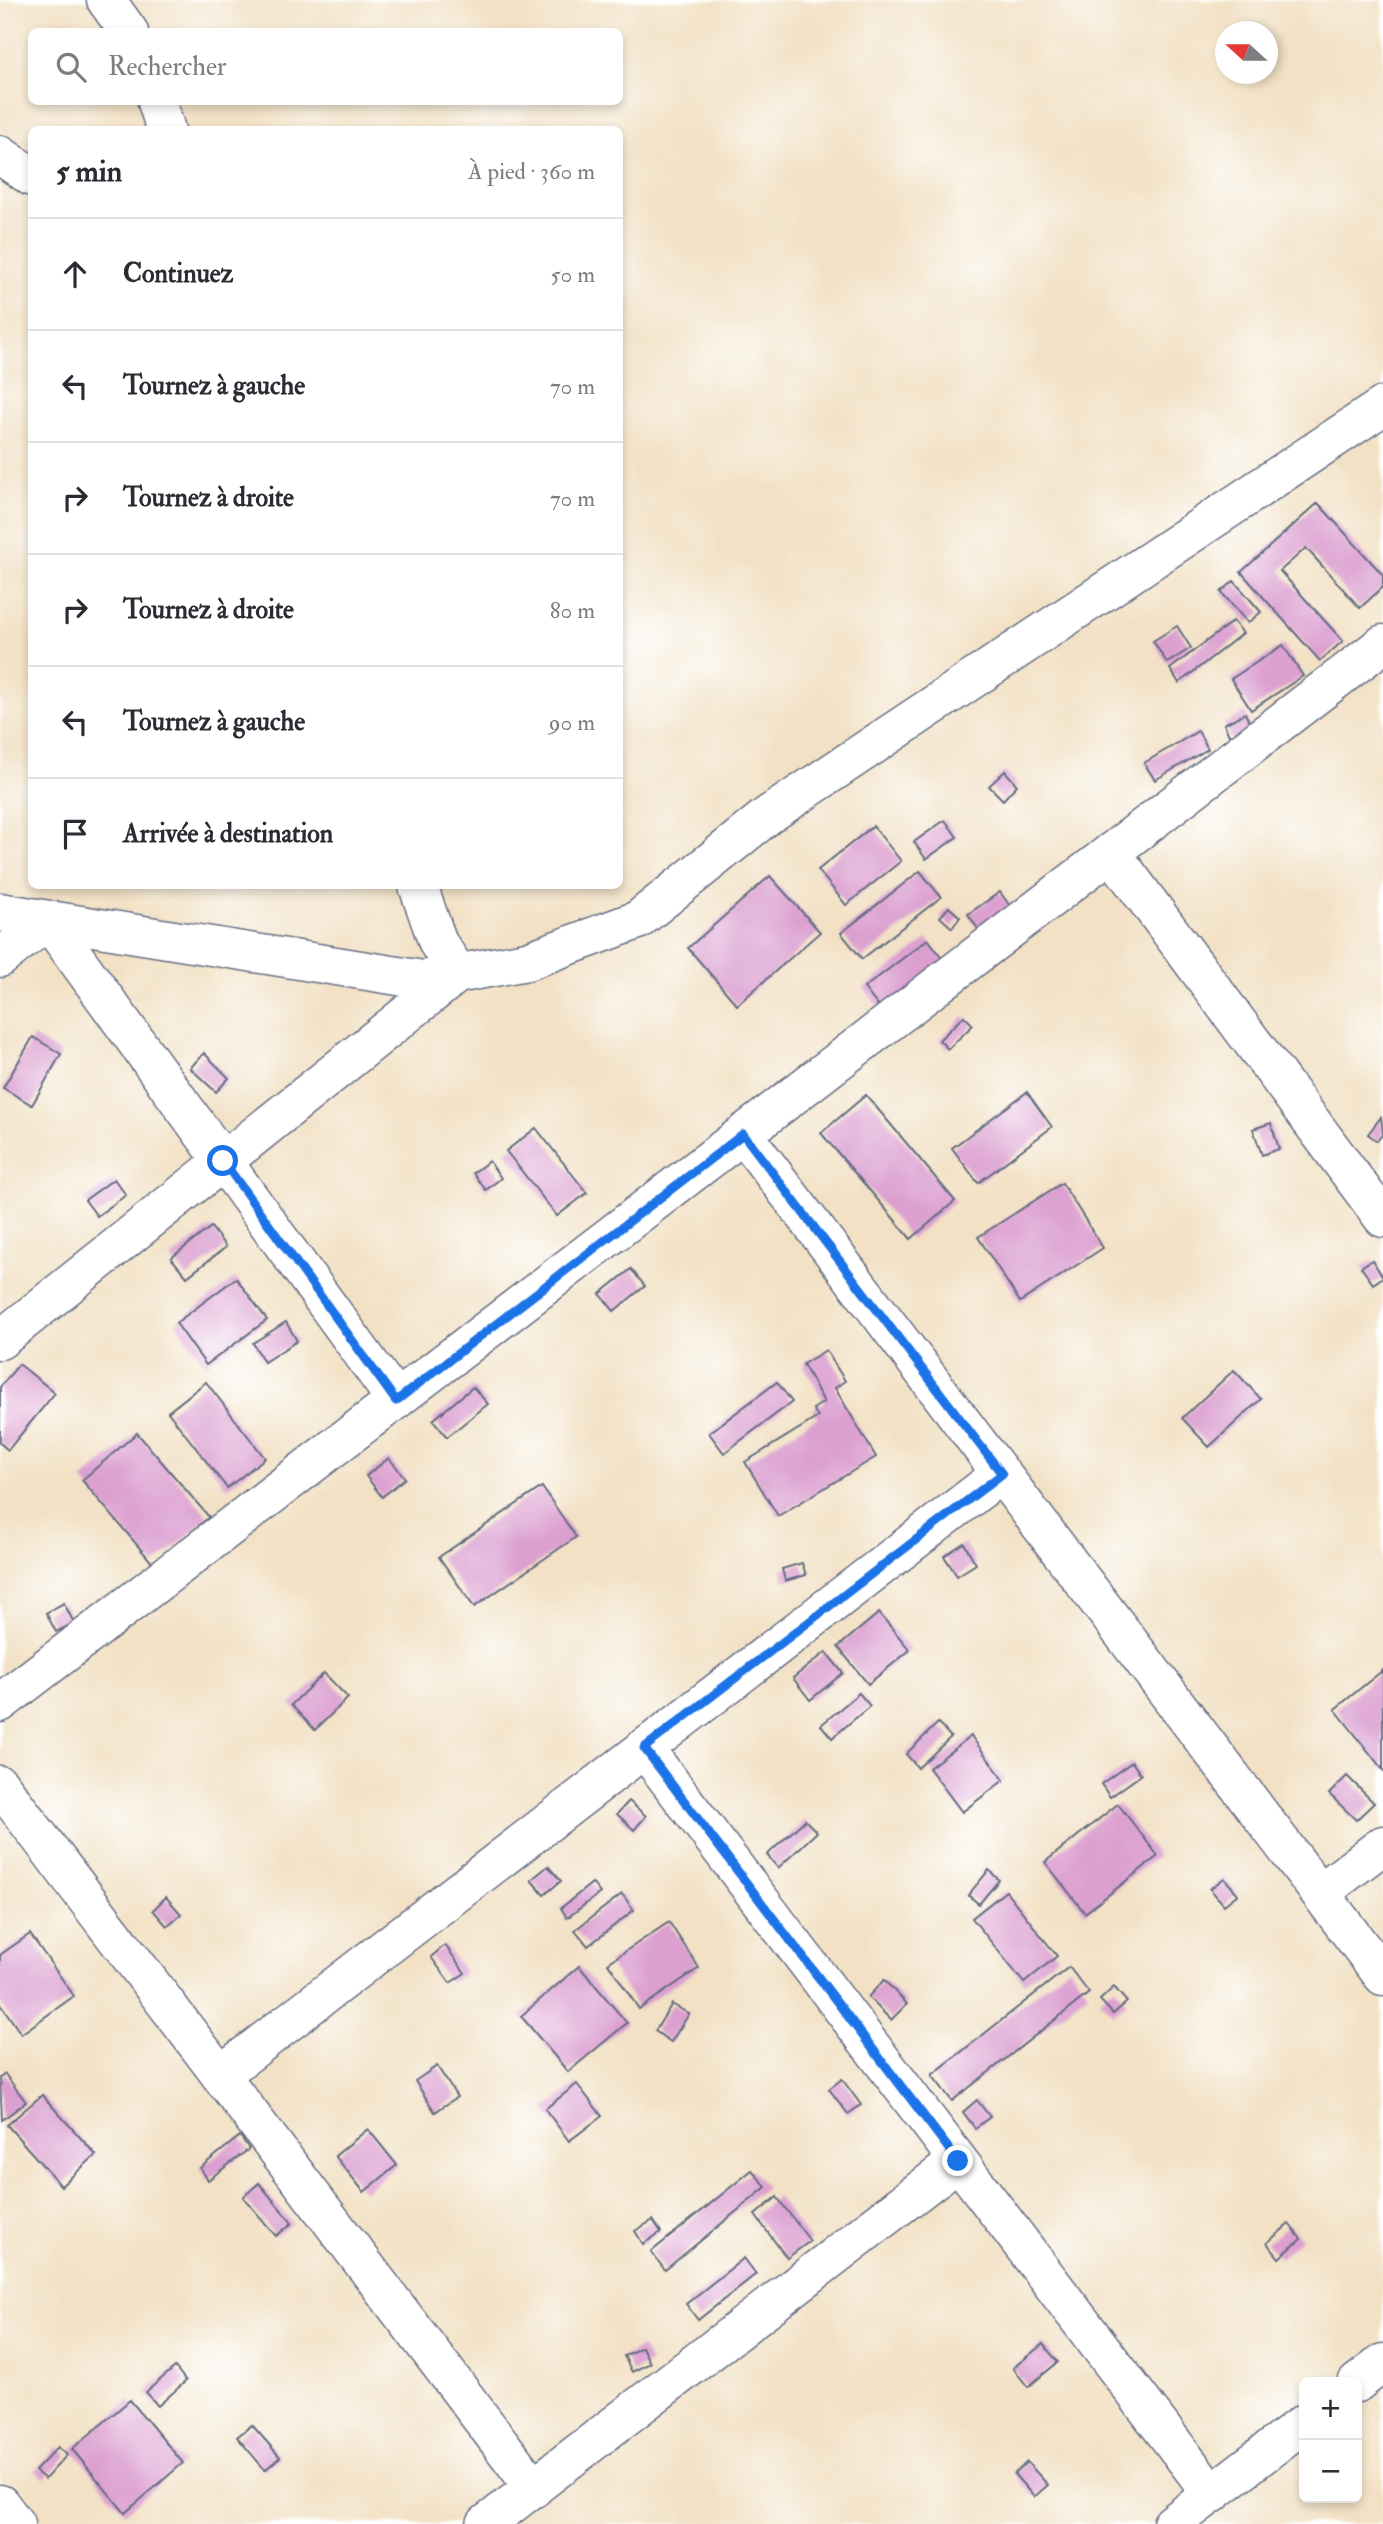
<!DOCTYPE html>
<html lang="fr">
<meta charset="utf-8">
<style>
:root{--surface:#fff;--page:#f7f7f7;--text:#2b2b33;--muted:#7c7c81;--line:#e1e1e2}
body{margin:0;font-family:"IM FELL Double Pica",serif;background:var(--page);color:var(--text)}
.controls{position:absolute;right:21px;bottom:21px;display:grid;overflow:hidden;border-radius:10px;box-shadow:0 4px 10px #0003}
.controls button{width:63px;height:63px;display:grid;place-items:center;padding:0;border:0;border-bottom:2px solid var(--line);background:var(--surface);color:var(--text);font:35px sans-serif}
.compass{position:absolute;left:1215px;top:21px;width:63px;height:63px;border-radius:50%;background:var(--surface);box-shadow:0 4px 10px #0003;rotate:291deg}
.stop{position:absolute;width:21px;height:21px;margin:-16px;border:5px solid #1a73e8;border-radius:50%;background:#fff}
.stop.end{background:#1a73e8;border-color:#fff;box-shadow:0 2px 7px #0008}
.list{margin:0;padding:0;list-style:none}
h2{display:flex;justify-content:space-between;align-items:center;height:91px;margin:0;padding:0 28px;font-size:30px}
h2 small{font-size:23px;font-weight:400;color:var(--muted)}
.list li{display:grid;grid-template-columns:46px 1fr auto;gap:21px;align-items:center;box-sizing:border-box;height:112px;padding:0 28px;border-top:2px solid var(--line)}
.list b{display:block;font-size:26px;white-space:nowrap}
.list em{font-size:23px;font-style:normal;color:var(--muted)}
.icon{flex:none;width:38px;height:38px;fill:none;stroke:currentColor;stroke-width:2;stroke-linecap:round;stroke-linejoin:round}
.map{position:relative;flex:none;width:1383px;height:2524px;overflow:hidden}
.search{position:absolute;background:var(--surface);box-shadow:0 4px 10px #0003;left:28px;top:28px;width:595px;height:77px;display:flex;align-items:center;gap:18px;box-sizing:border-box;padding:0 24px;border-radius:10px;color:var(--muted);font-size:26px}
.panel{position:absolute;background:var(--surface);box-shadow:0 4px 10px #0003;left:28px;top:126px;width:595px;height:763px;border-radius:10px}
.map>svg:first-child{display:block}
</style>
<div class="map">
<svg width="1383" height="2524" viewBox="0 0 1383 2524">
<rect width="100%" height="100%" fill="#fff"/>
<filter id="ink" filterUnits="userSpaceOnUse"><feTurbulence type="fractalNoise" baseFrequency=".0143" numOctaves="2"/><feDisplacementMap in="SourceGraphic" scale="14" xChannelSelector="R" yChannelSelector="G"/><feConvolveMatrix kernelMatrix="1 2 1 2 8 2 1 2 1" color-interpolation-filters="sRGB"/></filter>
<filter id="wash" filterUnits="userSpaceOnUse"><feTurbulence type="fractalNoise" baseFrequency=".00686" numOctaves="4" result="noise"/><feDisplacementMap in="SourceGraphic" scale="28" xChannelSelector="R" yChannelSelector="G"/><feGaussianBlur stdDeviation="1.57" result="paint"/><feColorMatrix in="noise" values="0 0 0 0 0 0 0 0 0 0 0 0 0 0 0 0 0 1.4 0 .05"/><feComposite in="paint" operator="in"/></filter>
<g filter="url(#wash)">
<rect width="100%" height="100%" fill="#f2e1c5"/>
<g id="blocks">
<g fill="#db9fd0">
<path d="M1318 503 1383 575V587L1360 608 1306 548 1280 571 1343 641 1320 661 1241 572Z"/>
<path d="M1234 581 1261 612 1248 623 1221 592Z"/>
<path d="M1233 621 1243 633 1179 683 1170 669Z"/>
<path d="M1177 626 1191 648 1167 663 1153 641Z"/>
<path d="M1283 645 1303 676 1251 710 1231 679Z"/>
<path d="M1245 713 1252 728 1231 740 1224 724Z"/>
<path d="M1198 731 1208 749 1155 780 1144 763Z"/>
<path d="M1005 771 1017 785 1003 800 989 786Z"/>
<path d="M945 820 957 837 926 859 914 842Z"/>
<path d="M873 826 901 861 846 905 818 870Z"/>
<path d="M920 871 941 897 862 959 841 933Z"/>
<path d="M770 876 820 932 737 1005 688 948Z"/>
<path d="M1000 892 1012 909 980 932 968 914Z"/>
<path d="M949 907 960 917 952 928 940 917Z"/>
<path d="M928 939 946 963 882 1011 864 988Z"/>
<path d="M964 1016 973 1025 948 1049 939 1040Z"/>
<path d="M33 1037 61 1054 32 1105 3 1088Z"/>
<path d="M204 1053 229 1078 216 1092 190 1068Z"/>
<path d="M1027 1092 1052 1127 978 1183 952 1148Z"/>
<path d="M866 1095 955 1201 911 1239 821 1133Z"/>
<path d="M1381 1117 1383 1134 1377 1141 1368 1134Z"/>
<path d="M1271 1123 1279 1149 1262 1155 1253 1129Z"/>
<path d="M536 1128 587 1193 557 1216 506 1151Z"/>
<path d="M489 1161 501 1178 486 1190 473 1173Z"/>
<path d="M114 1179 126 1195 97 1216 85 1200Z"/>
<path d="M1062 1183 1103 1248 1020 1302 978 1237Z"/>
<path d="M211 1227 226 1247 187 1277 171 1258Z"/>
<path d="M1372 1260 1383 1277 1373 1284 1361 1267Z"/>
<path d="M631 1269 645 1286 614 1311 600 1294Z"/>
<path d="M236 1278 267 1320 206 1365 176 1323Z"/>
<path d="M286 1322 297 1341 264 1362 253 1343Z"/>
<path d="M826 1350 845 1381 835 1388 876 1457 778 1516 745 1462 818 1417 813 1409 824 1402 803 1364Z"/>
<path d="M19 1364 55 1393 8 1450 0 1443V1387Z"/>
<path d="M1234 1370 1261 1399 1209 1447 1182 1418Z"/>
<path d="M206 1382 265 1458 227 1488 168 1412Z"/>
<path d="M777 1382 792 1402 724 1453 709 1433Z"/>
<path d="M473 1387 488 1404 447 1437 433 1420Z"/>
<path d="M137 1433 209 1517 154 1565 82 1480Z"/>
<path d="M389 1458 405 1478 382 1497 366 1476Z"/>
<path d="M542 1487 576 1537 474 1607 439 1557Z"/>
<path d="M964 1543 976 1564 957 1576 944 1556Z"/>
<path d="M802 1563 806 1575 785 1581 782 1569Z"/>
<path d="M64 1603 74 1623 56 1632 46 1613Z"/>
<path d="M879 1613 910 1650 868 1684 838 1647Z"/>
<path d="M826 1652 843 1673 810 1700 793 1678Z"/>
<path d="M1383 1670V1770L1335 1709Z"/>
<path d="M324 1673 348 1698 315 1730 291 1705Z"/>
<path d="M859 1693 870 1706 832 1738 821 1725Z"/>
<path d="M938 1723 951 1737 918 1768 906 1754Z"/>
<path d="M971 1736 1004 1780 962 1812 929 1768Z"/>
<path d="M1132 1762 1141 1775 1110 1797 1101 1784Z"/>
<path d="M1347 1776 1374 1803 1356 1820 1329 1794Z"/>
<path d="M629 1801 646 1816 634 1830 617 1814Z"/>
<path d="M1118 1804 1158 1856 1085 1913 1045 1862Z"/>
<path d="M805 1820 817 1832 778 1868 767 1855Z"/>
<path d="M548 1866 561 1881 544 1895 531 1880Z"/>
<path d="M989 1870 999 1880 979 1904 968 1895Z"/>
<path d="M1224 1878 1238 1894 1224 1905 1210 1889Z"/>
<path d="M592 1883 600 1893 567 1918 561 1908Z"/>
<path d="M1006 1891 1057 1956 1024 1983 972 1918Z"/>
<path d="M622 1894 634 1910 588 1946 575 1930Z"/>
<path d="M166 1897 181 1914 167 1926 153 1910Z"/>
<path d="M669 1922 699 1968 639 2009 608 1963Z"/>
<path d="M30 1934 74 1996 21 2034 0 2003V1955Z"/>
<path d="M445 1945 465 1973 450 1983 431 1957Z"/>
<path d="M579 1966 627 2023 568 2072 521 2016Z"/>
<path d="M1069 1967 1089 1993 952 2101 932 2075Z"/>
<path d="M884 1980 907 2004 891 2020 868 1997Z"/>
<path d="M1114 1987 1127 2002 1113 2014 1100 2000Z"/>
<path d="M672 2004 689 2014 671 2042 655 2031Z"/>
<path d="M437 2066 457 2097 435 2112 415 2081Z"/>
<path d="M5 2074 26 2102 2 2120 0 2078Z"/>
<path d="M842 2079 861 2105 848 2114 829 2089Z"/>
<path d="M577 2084 602 2116 569 2141 545 2109Z"/>
<path d="M42 2095 96 2155 61 2186 7 2125Z"/>
<path d="M977 2100 990 2117 975 2128 963 2112Z"/>
<path d="M368 2129 397 2165 364 2192 335 2156Z"/>
<path d="M240 2136 249 2149 208 2180 200 2168Z"/>
<path d="M752 2170 766 2187 665 2270 651 2252Z"/>
<path d="M259 2183 292 2223 276 2236 243 2197Z"/>
<path d="M777 2197 810 2241 787 2258 755 2215Z"/>
<path d="M653 2220 661 2232 643 2244 635 2231Z"/>
<path d="M1289 2224 1301 2239 1279 2258 1267 2243Z"/>
<path d="M744 2258 756 2274 698 2320 686 2304Z"/>
<path d="M1043 2344 1058 2362 1028 2387 1013 2368Z"/>
<path d="M642 2347 650 2363 632 2372 624 2356Z"/>
<path d="M175 2367 186 2381 158 2406 146 2392Z"/>
<path d="M130 2400 183 2463 125 2513 72 2449Z"/>
<path d="M252 2425 280 2457 265 2470 237 2437Z"/>
<path d="M58 2447 67 2455 45 2479 35 2471Z"/>
<path d="M1027 2462 1048 2485 1034 2497 1014 2474Z"/>
</g>
</g>
</g>
<g filter="url(#ink)">
<use href="#blocks" fill-opacity="0" stroke="#666d82" stroke-width="2"/>
<g fill="none" stroke-linecap="round" stroke-linejoin="round">
<g stroke="#666d82" stroke-width="41">
<g id="minor">
<path d="M106 0 129 32"/>
<path d="M157 102 166 130"/>
<path d="M0 155 32 177"/>
<path d="M1111 852 1383 1218"/>
<path d="M0 912 423 980 527 961 638 920 767 816 1383 406"/>
<path d="M0 958 48 920 396 1400"/>
<path d="M743 1134 1383 1976"/>
<path d="M0 1340 458 973 438 943 418 886"/>
<path d="M0 1703 1383 644"/>
<path d="M644 1748 1212 2494"/>
<path d="M0 1785 534 2488"/>
<path d="M1320 1893 1383 1845"/>
<path d="M220 2075 1001 1474"/>
<path d="M1357 2383 1383 2363"/>
<path d="M0 2504 15 2524"/>
<path d="M486 2524 958 2161"/>
<path d="M1172 2524 1304 2423"/>
</g>
</g>
<use href="#minor" stroke="#fff" stroke-width="38"/>
</g>
</g>
<g fill="none" stroke-linecap="round" stroke-linejoin="round" filter="url(#ink)">
<path stroke="#1a73e8" stroke-width="9" d="M223 1161 396 1401 743 1134 1002 1474 644 1748 958 2161"/>
</g>
</svg>
<div class="controls">
<button>+</button>
<button>−</button>
</div>
<svg class="compass" viewBox="-18 -18 36 36"><path d="M0-13l5 13h-10z" fill="#e53935"/><path d="M0 13l5-13h-10z" fill="#7c7c81"/></svg>
<div class="stop" style="left:223px;top:1161px"></div>
<div class="stop end" style="left:958px;top:2161px"></div>
<div class="search"><svg class="icon" aria-label="search" viewBox="0 0 24 24"><circle cx="10" cy="10" r="6"/><path d="M15 15l6 6"/></svg>Rechercher</div>
<section class="panel">
<h2>5 min<small>À pied · 360 m</small></h2>
<ul class="list">
<li><svg class="icon" aria-label="ahead" viewBox="0 0 24 24"><path d="M12 20V5M6 11l6-6 6 6"/></svg><div><b>Continuez</b></div><em>50 m</em></li>
<li><svg class="icon" aria-label="left" viewBox="0 0 24 24"><path d="M17 20v-9H6M10 6l-5 5 5 5"/></svg><div><b>Tournez à gauche</b></div><em>70 m</em></li>
<li><svg class="icon" aria-label="right" viewBox="0 0 24 24"><path d="M7 20v-9h11M14 6l5 5-5 5"/></svg><div><b>Tournez à droite</b></div><em>70 m</em></li>
<li><svg class="icon" aria-label="right" viewBox="0 0 24 24"><path d="M7 20v-9h11M14 6l5 5-5 5"/></svg><div><b>Tournez à droite</b></div><em>80 m</em></li>
<li><svg class="icon" aria-label="left" viewBox="0 0 24 24"><path d="M17 20v-9H6M10 6l-5 5 5 5"/></svg><div><b>Tournez à gauche</b></div><em>90 m</em></li>
<li><svg class="icon" aria-label="arrive" viewBox="0 0 24 24"><path d="M6 21V4h12l-3 4 3 4H6"/></svg><div><b>Arrivée à destination</b></div></li>
</ul>
</section>
</div>
